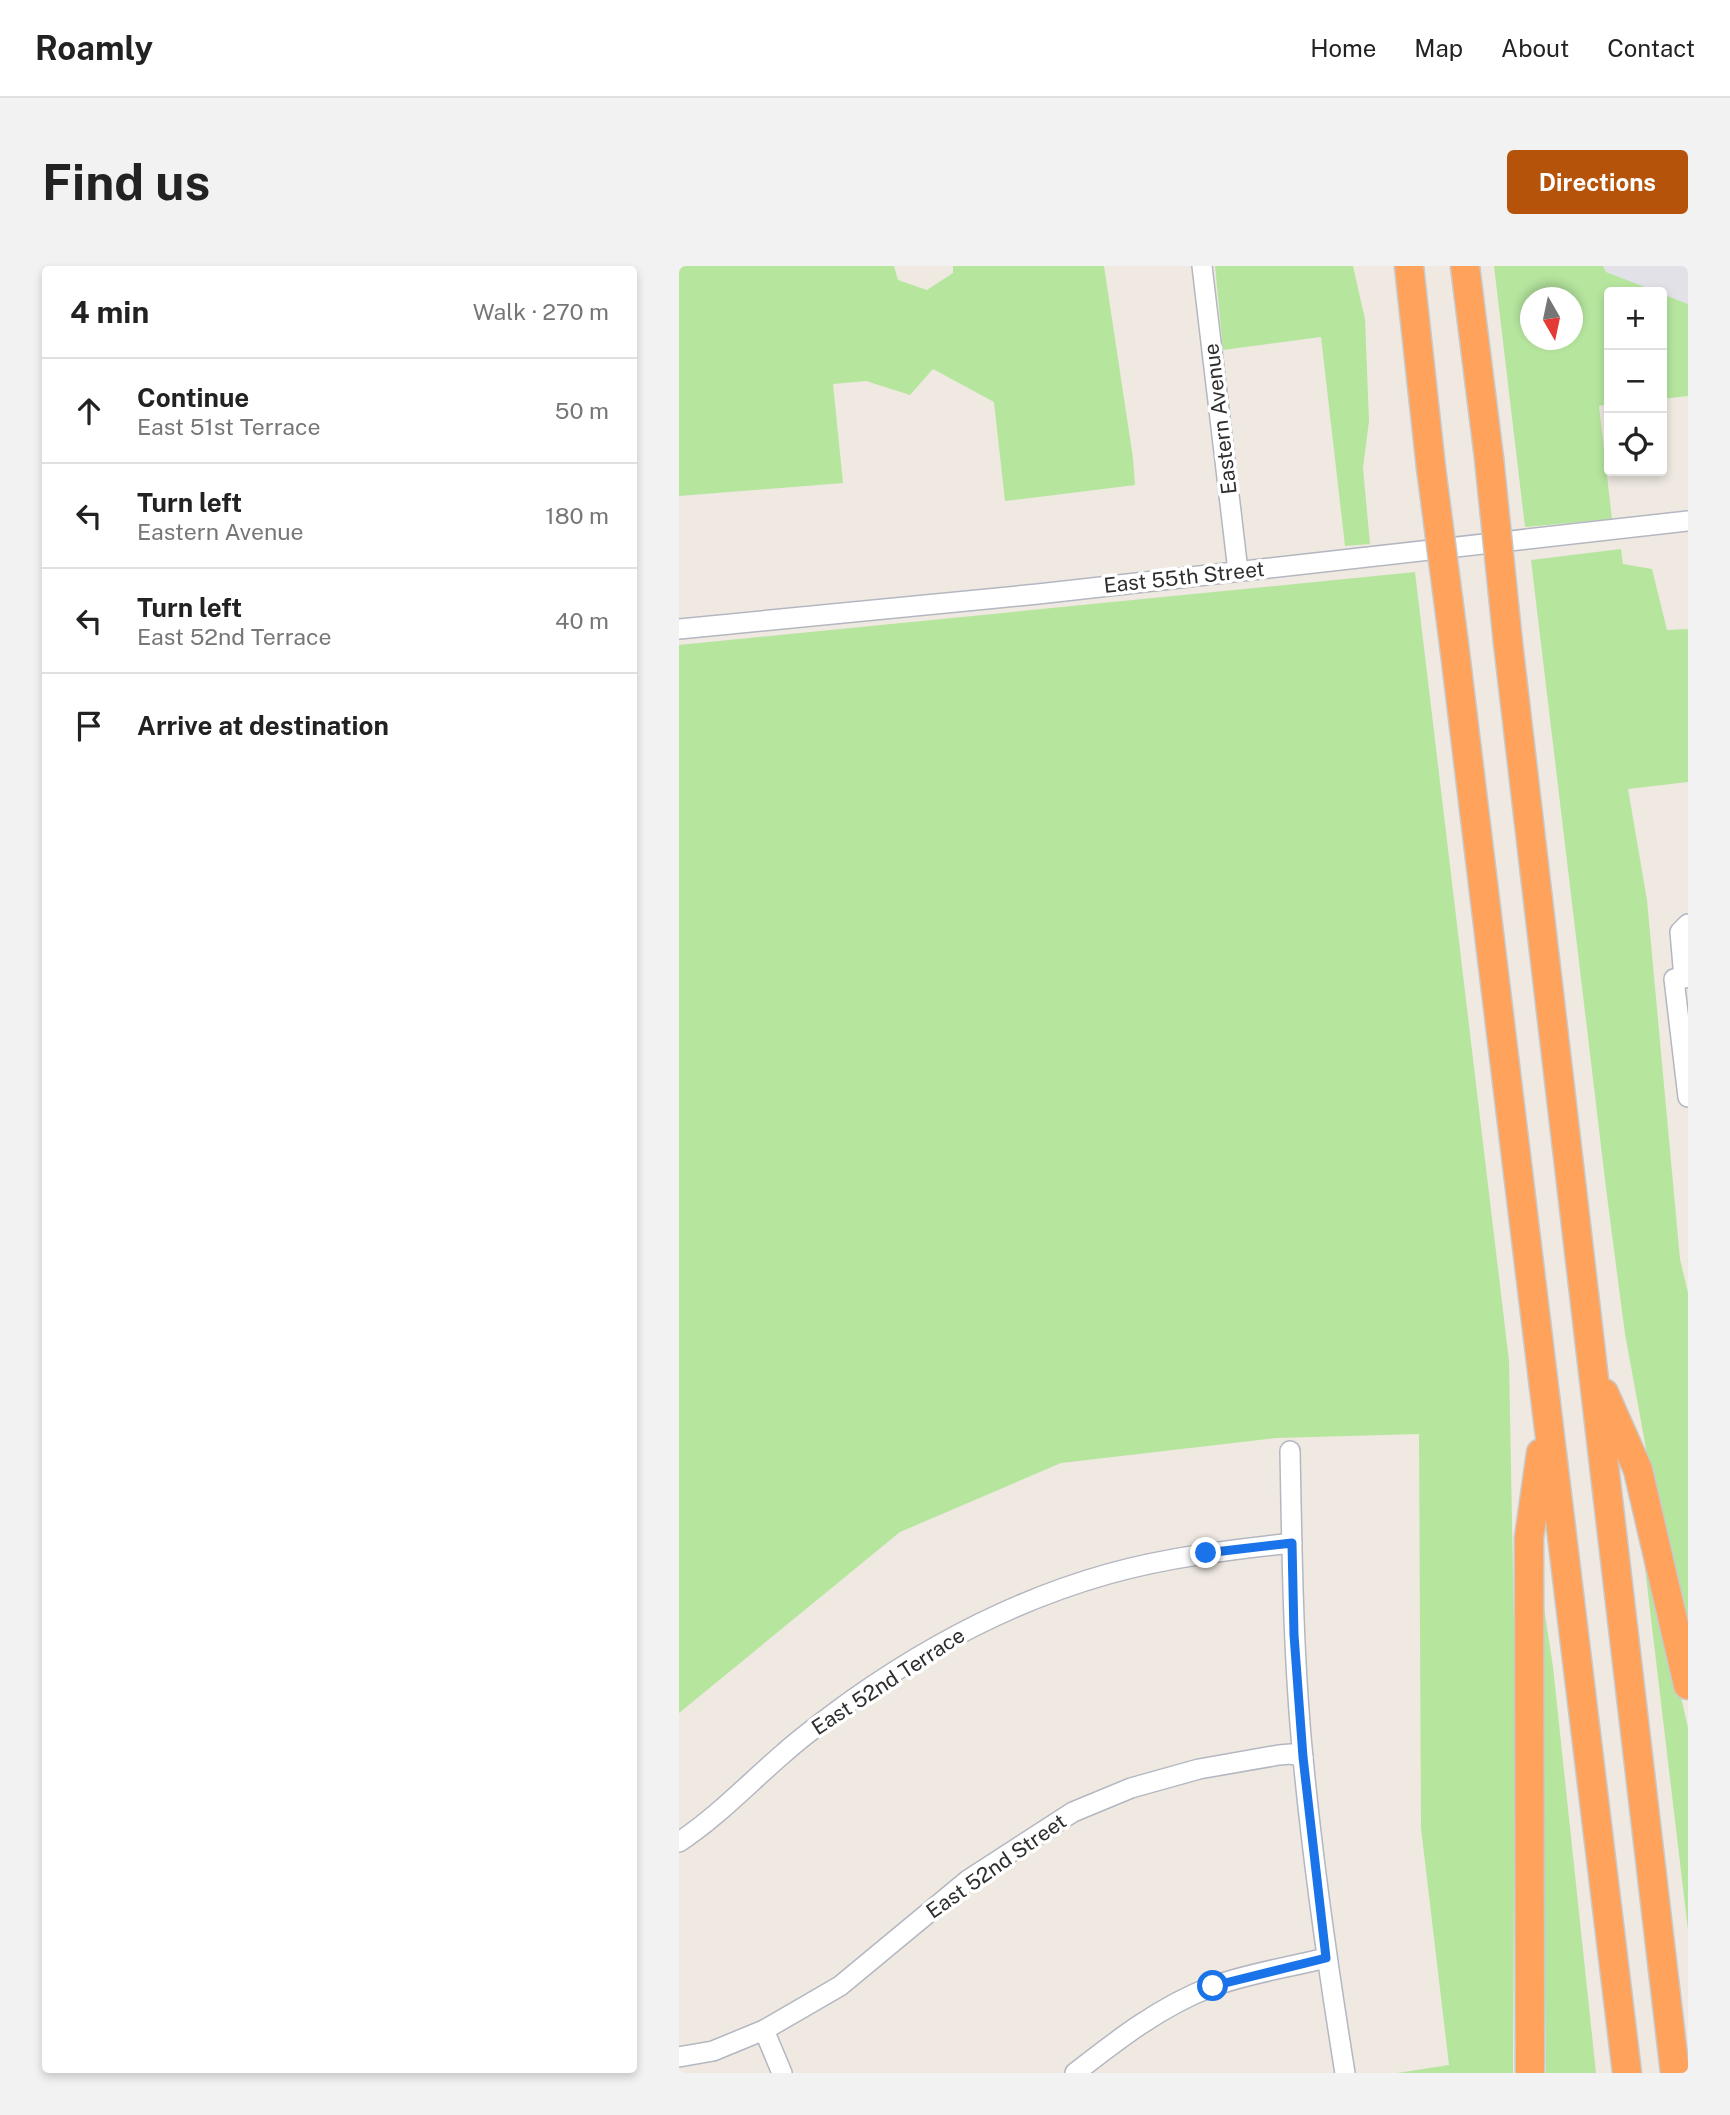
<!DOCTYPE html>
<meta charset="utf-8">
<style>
:root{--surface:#fff;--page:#f2f2f2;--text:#222;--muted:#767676;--line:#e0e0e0;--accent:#b45309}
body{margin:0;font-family:"Public Sans",sans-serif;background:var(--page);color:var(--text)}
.controls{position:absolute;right:21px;top:21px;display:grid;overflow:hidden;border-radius:7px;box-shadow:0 4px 10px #0003}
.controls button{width:63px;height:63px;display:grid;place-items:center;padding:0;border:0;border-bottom:2px solid var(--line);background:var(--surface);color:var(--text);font:35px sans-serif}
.compass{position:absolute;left:841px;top:21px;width:63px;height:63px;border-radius:50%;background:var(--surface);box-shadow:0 4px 10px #0003;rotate:171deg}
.stop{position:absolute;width:21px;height:21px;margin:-16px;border:5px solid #1a73e8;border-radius:50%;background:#fff}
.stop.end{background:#1a73e8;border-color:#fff;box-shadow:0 2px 7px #0008}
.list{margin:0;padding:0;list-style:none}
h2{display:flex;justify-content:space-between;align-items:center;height:91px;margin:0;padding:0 28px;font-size:30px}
h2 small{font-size:23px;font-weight:400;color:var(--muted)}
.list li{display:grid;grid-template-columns:46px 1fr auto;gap:21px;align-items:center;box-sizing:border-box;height:105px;padding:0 28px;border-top:2px solid var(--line)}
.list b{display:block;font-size:26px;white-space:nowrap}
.list p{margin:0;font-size:23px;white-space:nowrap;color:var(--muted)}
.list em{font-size:23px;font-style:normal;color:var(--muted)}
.icon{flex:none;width:38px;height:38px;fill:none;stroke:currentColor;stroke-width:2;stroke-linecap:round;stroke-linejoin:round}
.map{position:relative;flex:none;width:1009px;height:1807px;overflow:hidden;border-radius:7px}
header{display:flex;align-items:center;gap:42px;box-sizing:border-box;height:98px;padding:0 35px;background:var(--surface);border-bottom:2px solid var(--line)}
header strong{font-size:33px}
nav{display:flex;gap:38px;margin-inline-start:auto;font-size:24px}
.intro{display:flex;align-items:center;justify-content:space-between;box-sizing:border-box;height:168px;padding:0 42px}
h1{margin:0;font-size:49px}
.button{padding:18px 32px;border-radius:7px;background:var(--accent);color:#fff;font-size:24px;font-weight:700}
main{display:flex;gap:42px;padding:0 42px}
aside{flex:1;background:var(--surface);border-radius:7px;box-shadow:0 4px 10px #0003}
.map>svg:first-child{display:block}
</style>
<header>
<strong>Roamly</strong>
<nav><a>Home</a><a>Map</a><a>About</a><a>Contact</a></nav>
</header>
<div class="intro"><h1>Find us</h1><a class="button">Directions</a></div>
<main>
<aside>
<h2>4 min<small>Walk · 270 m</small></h2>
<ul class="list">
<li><svg class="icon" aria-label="ahead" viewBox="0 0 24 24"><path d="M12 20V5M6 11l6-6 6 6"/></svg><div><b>Continue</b><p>East 51st Terrace</p></div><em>50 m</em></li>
<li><svg class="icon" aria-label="left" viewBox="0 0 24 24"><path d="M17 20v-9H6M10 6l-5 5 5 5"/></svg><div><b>Turn left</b><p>Eastern Avenue</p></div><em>180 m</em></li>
<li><svg class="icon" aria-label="left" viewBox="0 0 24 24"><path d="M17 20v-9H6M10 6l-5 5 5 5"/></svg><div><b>Turn left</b><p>East 52nd Terrace</p></div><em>40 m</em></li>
<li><svg class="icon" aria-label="arrive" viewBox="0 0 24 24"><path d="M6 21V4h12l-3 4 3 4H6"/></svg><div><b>Arrive at destination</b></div></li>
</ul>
</aside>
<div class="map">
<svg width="1009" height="1807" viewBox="0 0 1009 1807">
<rect width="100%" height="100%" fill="#efe9e1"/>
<path fill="#e3e1e8" d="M924 0H1009V38L927 6Z"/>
<g fill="#b6e59e" fill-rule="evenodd">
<path d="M0 0H215L219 14 248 24 274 7V0H425L454 192 456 219 326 235 315 136 254 103 231 129 187 115 154 118 164 217 0 230Z"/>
<path d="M536 0H674L686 53 690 155 684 202 691 278 666 280 642 71 544 84Z"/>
<path d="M815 0H924L927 6 979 26H930V138L920 140 933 253 846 261ZM852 32H894V74H852Z"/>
<path d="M983 28 1009 38V130L983 133Z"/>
<path d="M942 283 944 298 973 303 988 364 1009 363V516L949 523 968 634 1001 993 1009 1027V1380L970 1199 946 1068 928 930 852 294Z"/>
<path d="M736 306 830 1095 836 1416 834 1807H718L770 1799 742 1562 740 1168 598 1172 382 1197 221 1266 0 1447V379Z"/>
<path d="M964 1285H969L1009 1462V1664Z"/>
<path d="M861 1315 874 1401 917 1807H867Z"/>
</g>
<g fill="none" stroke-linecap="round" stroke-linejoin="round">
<g stroke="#b4b7c1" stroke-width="22">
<g id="minor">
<path d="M523 0 559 305"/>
<path d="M0 363 359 328 1009 255"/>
<path d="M1009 711 995 713 1009 831"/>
<path d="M1005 712 1001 666 1009 658"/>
<path d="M611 1185C613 1287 614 1390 624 1492 634 1597 649 1702 666 1807"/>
<path d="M0 1576C38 1551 70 1517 105 1487 126 1468 150 1451 173 1434 251 1379 336 1334 429 1308 489 1291 551 1284 613 1277"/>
<path d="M85 1764 103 1807"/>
<path d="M0 1791 34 1785 85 1764 161 1720 289 1614 394 1546 452 1522 520 1503 600 1489 612 1488 624 1491"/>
<path d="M396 1807C438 1774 482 1740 532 1721 566 1708 611 1701 647 1692"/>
</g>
</g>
<g stroke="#c9c9c9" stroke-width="31">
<g id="highway">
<path d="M730 0 752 202"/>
<path d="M786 0 810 192"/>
<path d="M829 377 996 1807"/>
<path d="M775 378 948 1807"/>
<path d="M925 1127 959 1204 1009 1419"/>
<path d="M851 1807 850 1272 862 1187"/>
</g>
</g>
<use href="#minor" stroke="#fff" stroke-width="19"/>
<use href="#highway" stroke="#ffa35c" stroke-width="28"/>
<g stroke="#c9c9c9" stroke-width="31" stroke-linecap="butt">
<g id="highway-bridge">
<path d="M810 192 829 377"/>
<path d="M752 202 775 378"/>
</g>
</g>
<use href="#highway-bridge" stroke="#ffa35c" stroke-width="28"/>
</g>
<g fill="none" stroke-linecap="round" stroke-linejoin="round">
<path stroke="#1a73e8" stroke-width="9" d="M527 1287 613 1277 615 1369 624 1491 647 1692 534 1720"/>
</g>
<g text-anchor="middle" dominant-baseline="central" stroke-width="7" stroke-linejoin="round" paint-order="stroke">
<g font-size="21" fill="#2e2e2e" stroke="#fff">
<text transform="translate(541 153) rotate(-97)">Eastern Avenue</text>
<text transform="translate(505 311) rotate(-6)">East 55th Street</text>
<text transform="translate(209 1415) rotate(-33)">East 52nd Terrace</text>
<text transform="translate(317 1600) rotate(-35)">East 52nd Street</text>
</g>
</g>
</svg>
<div class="controls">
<button>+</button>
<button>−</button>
<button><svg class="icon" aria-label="locate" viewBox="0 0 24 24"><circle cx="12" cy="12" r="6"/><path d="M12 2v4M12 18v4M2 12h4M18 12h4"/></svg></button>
</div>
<svg class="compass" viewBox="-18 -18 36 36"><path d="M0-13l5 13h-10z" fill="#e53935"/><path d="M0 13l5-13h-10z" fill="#767676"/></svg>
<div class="stop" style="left:534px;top:1720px"></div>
<div class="stop end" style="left:527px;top:1287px"></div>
</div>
</main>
